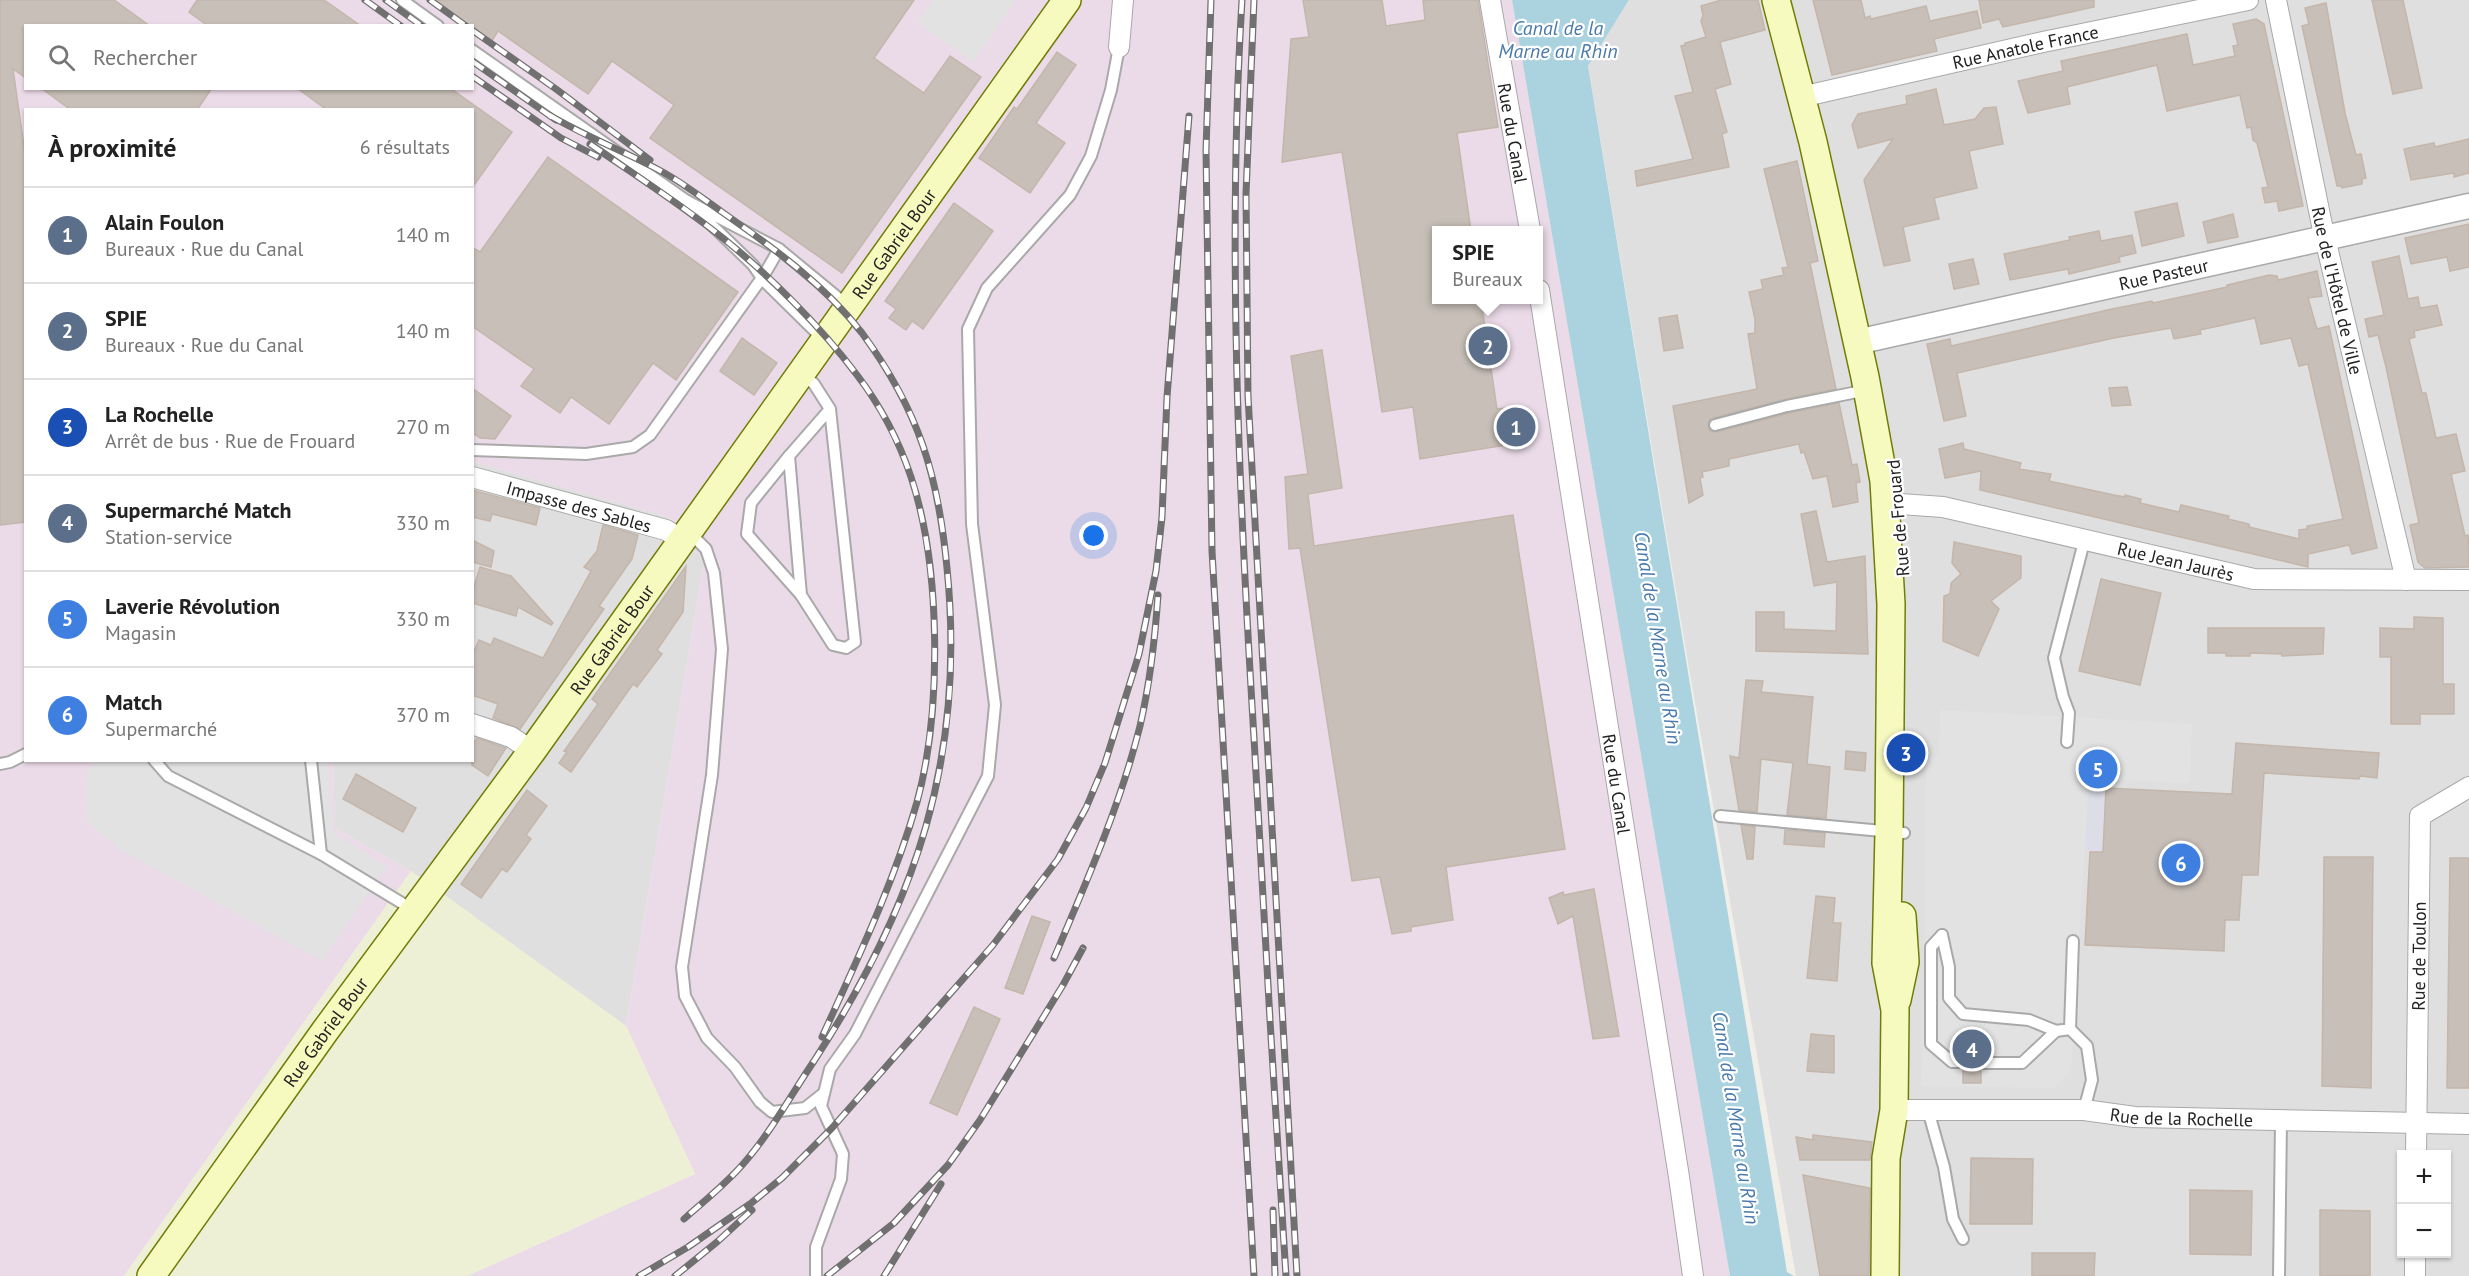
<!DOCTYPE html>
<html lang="fr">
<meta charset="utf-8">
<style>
:root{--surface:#fff;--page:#f2f2f2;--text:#222;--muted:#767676;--line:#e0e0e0;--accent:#111827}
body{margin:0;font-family:"PT Sans",sans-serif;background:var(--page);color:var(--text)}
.controls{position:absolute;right:18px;bottom:18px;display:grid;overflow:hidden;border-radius:0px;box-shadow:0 2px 4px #0004}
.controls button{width:54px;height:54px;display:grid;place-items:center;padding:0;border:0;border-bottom:2px solid var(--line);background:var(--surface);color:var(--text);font:30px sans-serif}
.you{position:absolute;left:1094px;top:536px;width:21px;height:21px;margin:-15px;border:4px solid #fff;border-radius:50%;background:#1a73e8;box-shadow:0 0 0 9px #1a73e833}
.badge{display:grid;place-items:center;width:39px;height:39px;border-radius:50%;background:var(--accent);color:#fff;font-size:20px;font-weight:700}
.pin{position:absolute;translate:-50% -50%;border:3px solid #fff;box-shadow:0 2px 6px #0006}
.popup{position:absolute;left:1432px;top:226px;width:111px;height:78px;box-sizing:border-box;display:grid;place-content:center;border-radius:0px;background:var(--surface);filter:drop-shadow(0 2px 4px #0005);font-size:20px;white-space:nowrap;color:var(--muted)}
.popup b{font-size:22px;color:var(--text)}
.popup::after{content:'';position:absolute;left:50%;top:100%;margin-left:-12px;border:12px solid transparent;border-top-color:var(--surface)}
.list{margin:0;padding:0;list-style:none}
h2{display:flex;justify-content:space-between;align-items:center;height:78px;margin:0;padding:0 24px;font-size:26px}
h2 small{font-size:20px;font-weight:400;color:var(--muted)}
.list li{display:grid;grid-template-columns:39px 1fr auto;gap:18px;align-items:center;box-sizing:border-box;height:96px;padding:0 24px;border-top:2px solid var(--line)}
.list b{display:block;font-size:22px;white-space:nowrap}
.list p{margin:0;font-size:20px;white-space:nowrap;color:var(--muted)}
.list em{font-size:20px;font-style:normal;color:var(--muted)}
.icon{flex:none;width:33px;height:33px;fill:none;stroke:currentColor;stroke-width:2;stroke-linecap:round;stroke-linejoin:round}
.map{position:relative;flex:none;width:2469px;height:1276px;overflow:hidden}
.search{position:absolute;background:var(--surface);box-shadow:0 2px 4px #0004;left:24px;top:24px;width:450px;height:66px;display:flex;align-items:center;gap:15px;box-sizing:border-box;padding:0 21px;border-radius:0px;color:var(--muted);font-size:22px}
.panel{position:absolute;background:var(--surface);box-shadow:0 2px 4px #0004;left:24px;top:108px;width:450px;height:654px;border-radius:0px}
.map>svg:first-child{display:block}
</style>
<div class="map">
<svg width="2469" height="1276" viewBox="0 0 2469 1276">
<rect width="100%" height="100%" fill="#f2efe9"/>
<g fill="#e0dfdf" fill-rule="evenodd">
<path d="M1629 0H2469V1276H1796L1688 663 1588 66ZM2402 1154H2446V1254H2402Z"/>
<path d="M473 462 668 517 704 562 626 1026 411 871 335 828 333 761 472 760Z"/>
</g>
<path fill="#ebdbe8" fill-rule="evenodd" d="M0 0H1512L1730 1276H467L695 1174 626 1026 704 562 668 517 473 462 472 110H26V760L333 761 335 828 411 871 124 1276H0ZM26 26H472V88H26ZM1437 230H1539V300H1437Z"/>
<path fill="#eef0d5" d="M411 871 626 1026 695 1174 467 1276H124Z"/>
<g fill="#e2e2e2">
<path d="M933 0H1016L973 62 917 22Z"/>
<path d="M1940 710 2192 724 2190 783 2089 779 2071 1070 2054 1088 1921 1086 1926 921V756H1939Z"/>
<path d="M91 761H328L334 834 387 866 322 961 118 848 87 821 86 783Z"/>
</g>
<path fill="#dddde8" d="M2089 788H2106L2103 852 2085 851Z"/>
<path fill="#aad3df" d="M1512 0H1629L1588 66 1787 1272 1794 1276H1730Z"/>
<g fill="#c7bfb8" stroke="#c4b6ab" stroke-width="1.5">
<path d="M0 0H114L150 26H26V78L13 69 26 160V522L0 525Z"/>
<path d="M197 0H324L361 26H208L189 12Z"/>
<path d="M434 0H914L874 58 924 93 950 56 981 77 842 273 650 138 674 105 612 61 588 94 498 31 492 41Z"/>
<path d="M1303 0H1382L1386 26 1425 20 1423 0H1478L1498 127 1457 133 1471 231H1437V300H1481L1497 409 1513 407 1519 443 1420 459 1413 407 1382 412 1342 152 1282 162 1291 39 1309 37Z"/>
<path d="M1721 0H1758L1765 30 1720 42 1731 84 1715 89 1727 132 1722 134 1729 167 1637 186 1635 171 1693 159 1675 96 1693 92 1681 46 1685 45V43L1706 37 1701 21 1703 15 1701 6Z"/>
<path d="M1813 0H1861L1865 18 1870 16 1871 19 1926 6 1930 21 1977 11 1981 28 1934 39 1937 51 1832 75Z"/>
<path d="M1979 0H2094V7L2003 27 1999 19 1983 23Z"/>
<path d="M2372 0H2403L2422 88 2393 94Z"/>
<path d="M2326 3 2345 113 2356 155 2361 154 2366 178 2362 179V184L2342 188 2341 186H2337L2302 26 2309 24 2305 8Z"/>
<path d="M2256 19 2264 24 2303 206 2279 211 2277 201 2265 203 2262 188 2268 187 2257 143 2253 140 2251 127 2247 128 2240 95 2167 111 2157 65 2067 87 2070 104 2028 113 2018 81 2063 71 2061 61 2187 34 2193 65 2235 56 2233 46 2238 45 2233 24Z"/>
<path d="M1057 52 1076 65 1036 123 1065 143 1030 193 979 158 1014 107 1017 109Z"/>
<path d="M41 88H212L197 110H71Z"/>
<path d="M297 88H450L512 132 472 188V110H327Z"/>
<path d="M1936 89 1944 125 1975 119 1984 108 1996 107 2003 144 1969 151 1977 188 1934 198 1939 219 1903 227 1910 261 1884 266 1864 180 1893 139 1858 148 1852 125 1858 114 1907 104 1906 96Z"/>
<path d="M2469 139V173L2454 177V173L2411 180 2404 149 2434 143 2435 147Z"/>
<path d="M548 157 738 292 676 380 653 363 609 424 571 397 560 413 521 386 534 369 472 326V247L480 252Z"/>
<path d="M1797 161 1818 261 1810 263 1836 389 1786 399 1713 418 1709 420 1708 426 1710 431 1717 432 1789 413 1839 403 1852 465 1857 464 1860 482 1856 483 1858 502 1833 507 1827 476 1813 479 1804 452 1801 453 1799 444 1729 459V466L1702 472 1703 477 1700 478 1703 495 1689 503 1673 406 1757 389 1748 334 1755 333V319L1749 292 1763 289 1761 280 1784 275 1782 268 1788 267 1764 169Z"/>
<path d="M954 203 993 231 923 329 912 321 906 330 889 318 896 309 885 301Z"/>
<path d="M2177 203 2184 236 2142 246 2135 212Z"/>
<path d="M2233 214 2238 237 2208 243 2203 222Z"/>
<path d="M2469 224V267L2450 271 2447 257 2411 264 2405 238Z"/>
<path d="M2099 231 2101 241 2132 235 2136 253 2119 257 2120 262 2077 272 2069 274 2068 269 2010 280 2004 254 2070 240 2069 237Z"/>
<path d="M2399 256 2408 299 2418 297 2420 308 2437 305 2442 325 2414 331 2415 337 2409 339 2422 393H2426L2436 438 2456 434 2465 471 2451 474 2465 536 2468 535 2469 567 2425 568 2418 562 2410 525 2419 523 2386 367 2378 335 2369 337 2365 319 2384 315 2372 262Z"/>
<path d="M1973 259 1979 284 1954 289 1949 264Z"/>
<path d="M2317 271 2322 296 2308 298 2317 329 2329 326 2377 548 2352 554 2349 545 2308 554V567L1980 490 1981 471 1945 478 1939 449 1963 443 1964 449 2021 463 2019 469 2051 474 2049 481 2114 495 2125 497V495L2141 499 2140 503 2179 512 2181 505 2229 516 2228 519 2249 524V527L2299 539V530L2307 529V526L2343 519 2308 364 2299 366 2291 338 2261 344 2255 318 2200 330 2201 334 2174 339 2171 328 2114 338 1957 373 1966 416 1944 421 1927 344 1950 339 1951 346 2112 309 2152 301 2153 303 2227 287V285L2269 275 2277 276 2278 280Z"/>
<path d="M1677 315 1683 348 1664 351 1659 318Z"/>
<path d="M742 338 777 363 754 395 720 371Z"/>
<path d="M1322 350 1342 488 1308 494 1314 546 1513 515 1565 849 1446 867 1453 920 1411 927V931L1392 934 1380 877 1352 881 1300 548 1289 549 1285 477 1308 474 1291 356Z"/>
<path d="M2127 387 2131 405 2112 406 2109 388Z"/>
<path d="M472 388 511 416 495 439 480 438 472 432Z"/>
<path d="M472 490 540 508 536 525 492 514 490 521 472 517Z"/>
<path d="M1816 511 1827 562 1865 556 1868 654 1756 651V612H1784V629L1836 631 1837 582 1814 586 1801 514Z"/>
<path d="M603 525 638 535 632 559 599 606 604 609 520 729 493 718 498 704 472 695V656L479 640 491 645 494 638 543 658 591 571 584 567 597 551Z"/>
<path d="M472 540 494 551 491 567 472 562Z"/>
<path d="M1954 542 2021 556V578L1991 601 1999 609 1978 656 1943 641 1944 596 1950 594 1951 583 1961 574 1952 563Z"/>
<path d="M686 566 683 612 657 650 662 654 637 687 633 684 571 772 559 763 567 752 564 751 598 704 592 699Z"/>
<path d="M480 567 511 576 553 623 551 625 518 607 516 616 472 603V593Z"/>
<path d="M2101 579 2161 593 2140 685 2079 671Z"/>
<path d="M2414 617 2443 618V684H2454V714H2420V724H2391V657H2380V628L2414 629Z"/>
<path d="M2208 628H2324L2323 654 2282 656V654L2250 653V656H2226V653H2208Z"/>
<path d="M1746 680 1763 681 1761 692 1813 697 1807 764 1830 767 1826 818 1787 815 1793 763 1761 759 1757 812 1739 810 1730 756 1739 758Z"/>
<path d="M477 738 506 748 488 776 472 765V745Z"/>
<path d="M2236 743 2379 753 2377 778 2360 776 2359 779 2264 773 2258 875H2242L2239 920H2225L2224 951 2085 945 2090 852H2103L2106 788 2232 794Z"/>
<path d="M1846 751 1866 753 1865 771 1845 769Z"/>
<path d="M356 774 416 808 403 832 343 799Z"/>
<path d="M527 790 547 806 526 835 531 839 507 872 502 869 481 898 461 884Z"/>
<path d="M1741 825 1755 827 1753 859H1747Z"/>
<path d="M1785 830 1825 833 1824 847 1784 844Z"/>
<path d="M2324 857H2373L2371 1088 2322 1086Z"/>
<path d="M2450 858H2469V1088H2447Z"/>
<path d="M1594 889 1619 1036 1593 1039 1573 916 1558 924 1549 898 1563 892 1564 895Z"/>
<path d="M1816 896 1835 898 1833 923H1841L1837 981 1807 978Z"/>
<path d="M1032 916 1050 922 1023 994 1005 988Z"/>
<path d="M974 1007 1000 1019 957 1115 930 1103Z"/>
<path d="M1811 1034 1834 1036V1073L1807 1071Z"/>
<path d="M1963 1035H1982L1981 1056 1977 1057 1974 1062 1975 1067 1981 1071V1083H1963V1070L1967 1068 1970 1063 1969 1058 1963 1055Z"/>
<path d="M1813 1135 1872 1142 1870 1160H1800L1796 1137 1813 1140Z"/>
<path d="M1971 1158 2033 1159 2032 1224H1970Z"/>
<path d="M1803 1175 1870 1188 1869 1276H1820Z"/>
<path d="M2190 1190 2252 1191 2251 1255 2190 1254Z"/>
<path d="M2320 1210 2370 1211V1276H2320Z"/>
<path d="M2032 1253H2095L2094 1276H2032Z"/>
</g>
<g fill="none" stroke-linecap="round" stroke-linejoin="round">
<g stroke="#a9a9a9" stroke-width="14">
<g id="service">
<path d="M402 0 438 26"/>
<path d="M472 50 687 201"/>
<path d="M824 340 764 281 753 265 687 201 779 249 848 306"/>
<path d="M802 373 814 384 830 409 855 642 846 648 833 645 801 595 789 456 830 409"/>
<path d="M1715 425 1787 406 1867 390"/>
<path d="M472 450 586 454 633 447 650 435 764 275 779 249"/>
<path d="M789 456 751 503 747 534 801 595"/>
<path d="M689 532 706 549 714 573 722 649 712 775 682 967 685 996 707 1038 735 1067 760 1102 772 1112 805 1108 824 1093"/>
<path d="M2067 742 2069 713 2063 697 2054 658 2085 538"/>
<path d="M154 760 168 776 321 854 415 911"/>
<path d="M311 760 321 854"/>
<path d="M0 764 10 762 26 754"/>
<path d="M1720 816 1904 833"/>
<path d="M1942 935 1949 967V998L1963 1014 2029 1020 2056 1031 2070 1029 2073 941"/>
<path d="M1942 935 1931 947V1044L1952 1062H1963"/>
<path d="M2070 1029 2087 1046 2092 1080 2084 1110"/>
<path d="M1981 1063H2022L2056 1031"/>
<path d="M1928 1110 1944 1167 1953 1219 1963 1239"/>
<path d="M816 1276V1247L841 1179 843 1154 821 1106 830 1069 855 1034 988 776 995 705 972 524 968 329 987 288 1070 195 1091 156 1111 90 1119 47"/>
<path d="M2279 1276 2281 1121"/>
</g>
</g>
<g stroke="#a9a9a9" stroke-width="22">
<g id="minor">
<path id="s1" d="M1490 0 1530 230"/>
<path id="s2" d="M2276 0 2323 230 2406 580"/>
<path d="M1119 47 1123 0"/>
<path id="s3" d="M1801 97 2043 42 2248 0"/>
<path id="s4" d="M1539 290 1679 1177 1693 1276"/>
<path id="s5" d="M472 477 666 530 683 541"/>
<path id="s6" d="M1886 503 1943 507 2254 579 2469 580"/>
<path d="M472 724 511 737 532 751"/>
<path id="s7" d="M1894 1110H2084L2135 1117 2469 1124"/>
<path id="s8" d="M2416 1154 2420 816 2469 787"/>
<path d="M2415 1276V1254"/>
</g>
</g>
<g stroke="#a9a9a9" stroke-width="27">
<g id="tertiary">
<path id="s9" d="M1857 342 2469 206"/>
</g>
</g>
<g stroke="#707d05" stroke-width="30">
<g id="secondary">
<path d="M1776 0 1813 142 1865 377 1884 481 1891 604 1889 832 1886 963 1895 1010 1894 1110 1886 1158 1885 1276"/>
<path d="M1897 1000 1905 962 1902 916"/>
<path id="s10" d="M151 1276 325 1031 532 751 1067 0"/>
</g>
</g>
<use href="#service" stroke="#fff" stroke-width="10"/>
<use href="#minor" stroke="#fff" stroke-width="20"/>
<use href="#tertiary" stroke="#fff" stroke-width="24"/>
<use href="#secondary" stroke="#f7fabf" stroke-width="27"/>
<g stroke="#707070" stroke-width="7">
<g id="rail">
<path d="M365 0 401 26"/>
<path d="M386 0 422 26"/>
<path d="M430 0 466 26"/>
<path d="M1211 0 1206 150 1212 551 1254 1276"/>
<path d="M1242 0C1227 246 1239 492 1254 738 1264 917 1274 1097 1286 1276"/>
<path d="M1254 0 1246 194 1248 396 1297 1276"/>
<path d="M472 30 556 89 650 160"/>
<path d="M472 61 556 120"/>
<path d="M472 76 561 138 598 157"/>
<path d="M549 115C585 136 623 151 659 170 682 182 702 198 722 212 772 247 824 284 862 333 919 411 938 474 947 568 966 757 916 904 814 1061 791 1095 771 1132 744 1163 726 1184 704 1201 684 1219"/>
<path d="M590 144C635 175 682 205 724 239 770 276 821 327 857 375 880 405 899 441 911 477 941 567 942 711 917 802 894 883 857 960 822 1037"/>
<path d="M1054 958C1086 883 1120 806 1140 726 1150 683 1155 639 1158 595"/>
<path d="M1273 1210 1275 1276"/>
<path d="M639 1276 688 1247 750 1204 782 1178 832 1128 993 945 1058 859 1086 808 1105 763 1139 654 1156 571 1162 517 1167 397 1189 116"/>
<path d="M675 1276 717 1242 752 1210"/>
<path d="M827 1276 894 1223 948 1165 980 1120 1063 985 1083 948"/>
<path d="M884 1276 941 1184"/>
</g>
</g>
<use href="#rail" stroke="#fff" stroke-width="4.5" stroke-dasharray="14" stroke-linecap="butt"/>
</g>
<g text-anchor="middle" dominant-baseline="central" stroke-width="4.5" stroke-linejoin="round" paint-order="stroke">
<g font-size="18" fill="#222" stroke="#fff">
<text stroke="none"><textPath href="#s3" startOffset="230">Rue Anatole France</textPath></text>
<text stroke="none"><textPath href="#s1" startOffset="135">Rue du Canal</textPath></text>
<text stroke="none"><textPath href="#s10" startOffset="1272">Rue Gabriel Bour</textPath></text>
<text stroke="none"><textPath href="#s9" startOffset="314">Rue Pasteur</textPath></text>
<text stroke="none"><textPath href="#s2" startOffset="297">Rue de l'Hôtel de Ville</textPath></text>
<text stroke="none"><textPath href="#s5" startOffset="111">Impasse des Sables</textPath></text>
<text transform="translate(1898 518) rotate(-95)">Rue de Frouard</text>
<text stroke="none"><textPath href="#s6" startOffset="296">Rue Jean Jaurès</textPath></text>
<text stroke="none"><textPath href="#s10" startOffset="786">Rue Gabriel Bour</textPath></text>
<text stroke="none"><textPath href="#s4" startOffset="500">Rue du Canal</textPath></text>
<text stroke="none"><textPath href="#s8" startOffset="198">Rue de Toulon</textPath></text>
<text stroke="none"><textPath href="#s10" startOffset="300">Rue Gabriel Bour</textPath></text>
<text stroke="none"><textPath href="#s7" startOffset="288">Rue de la Rochelle</textPath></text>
</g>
<g font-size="20" font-style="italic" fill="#4a7aab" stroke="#fff">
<text x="1558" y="28">Canal de la<tspan x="1558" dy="23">Marne au Rhin</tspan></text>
<text transform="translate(1658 638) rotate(81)">Canal de la Marne au Rhin</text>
<text transform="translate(1736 1118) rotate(81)">Canal de la Marne au Rhin</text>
</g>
</g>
</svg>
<div class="controls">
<button>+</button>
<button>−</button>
</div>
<div class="you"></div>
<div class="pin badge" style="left:1516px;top:427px;background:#5c6f8a">1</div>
<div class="pin badge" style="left:1488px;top:346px;background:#5c6f8a">2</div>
<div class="popup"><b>SPIE</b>Bureaux</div>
<div class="pin badge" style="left:1906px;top:753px;background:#1a4fb4">3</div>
<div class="pin badge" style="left:1972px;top:1049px;background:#5c6f8a">4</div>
<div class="pin badge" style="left:2098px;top:769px;background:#3f7fe0">5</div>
<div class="pin badge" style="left:2181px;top:863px;background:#3f7fe0">6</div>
<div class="search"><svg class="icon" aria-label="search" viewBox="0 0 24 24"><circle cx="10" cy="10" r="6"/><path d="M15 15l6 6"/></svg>Rechercher</div>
<section class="panel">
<h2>À proximité<small>6 résultats</small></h2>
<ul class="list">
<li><span class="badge" style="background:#5c6f8a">1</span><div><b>Alain Foulon</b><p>Bureaux · Rue du Canal</p></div><em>140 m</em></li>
<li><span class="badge" style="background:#5c6f8a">2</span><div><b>SPIE</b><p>Bureaux · Rue du Canal</p></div><em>140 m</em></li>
<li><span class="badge" style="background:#1a4fb4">3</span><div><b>La Rochelle</b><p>Arrêt de bus · Rue de Frouard</p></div><em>270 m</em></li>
<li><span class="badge" style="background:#5c6f8a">4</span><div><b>Supermarché Match</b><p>Station-service</p></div><em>330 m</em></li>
<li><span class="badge" style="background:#3f7fe0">5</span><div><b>Laverie Révolution</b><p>Magasin</p></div><em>330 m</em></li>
<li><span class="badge" style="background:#3f7fe0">6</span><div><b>Match</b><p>Supermarché</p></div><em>370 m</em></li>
</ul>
</section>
</div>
